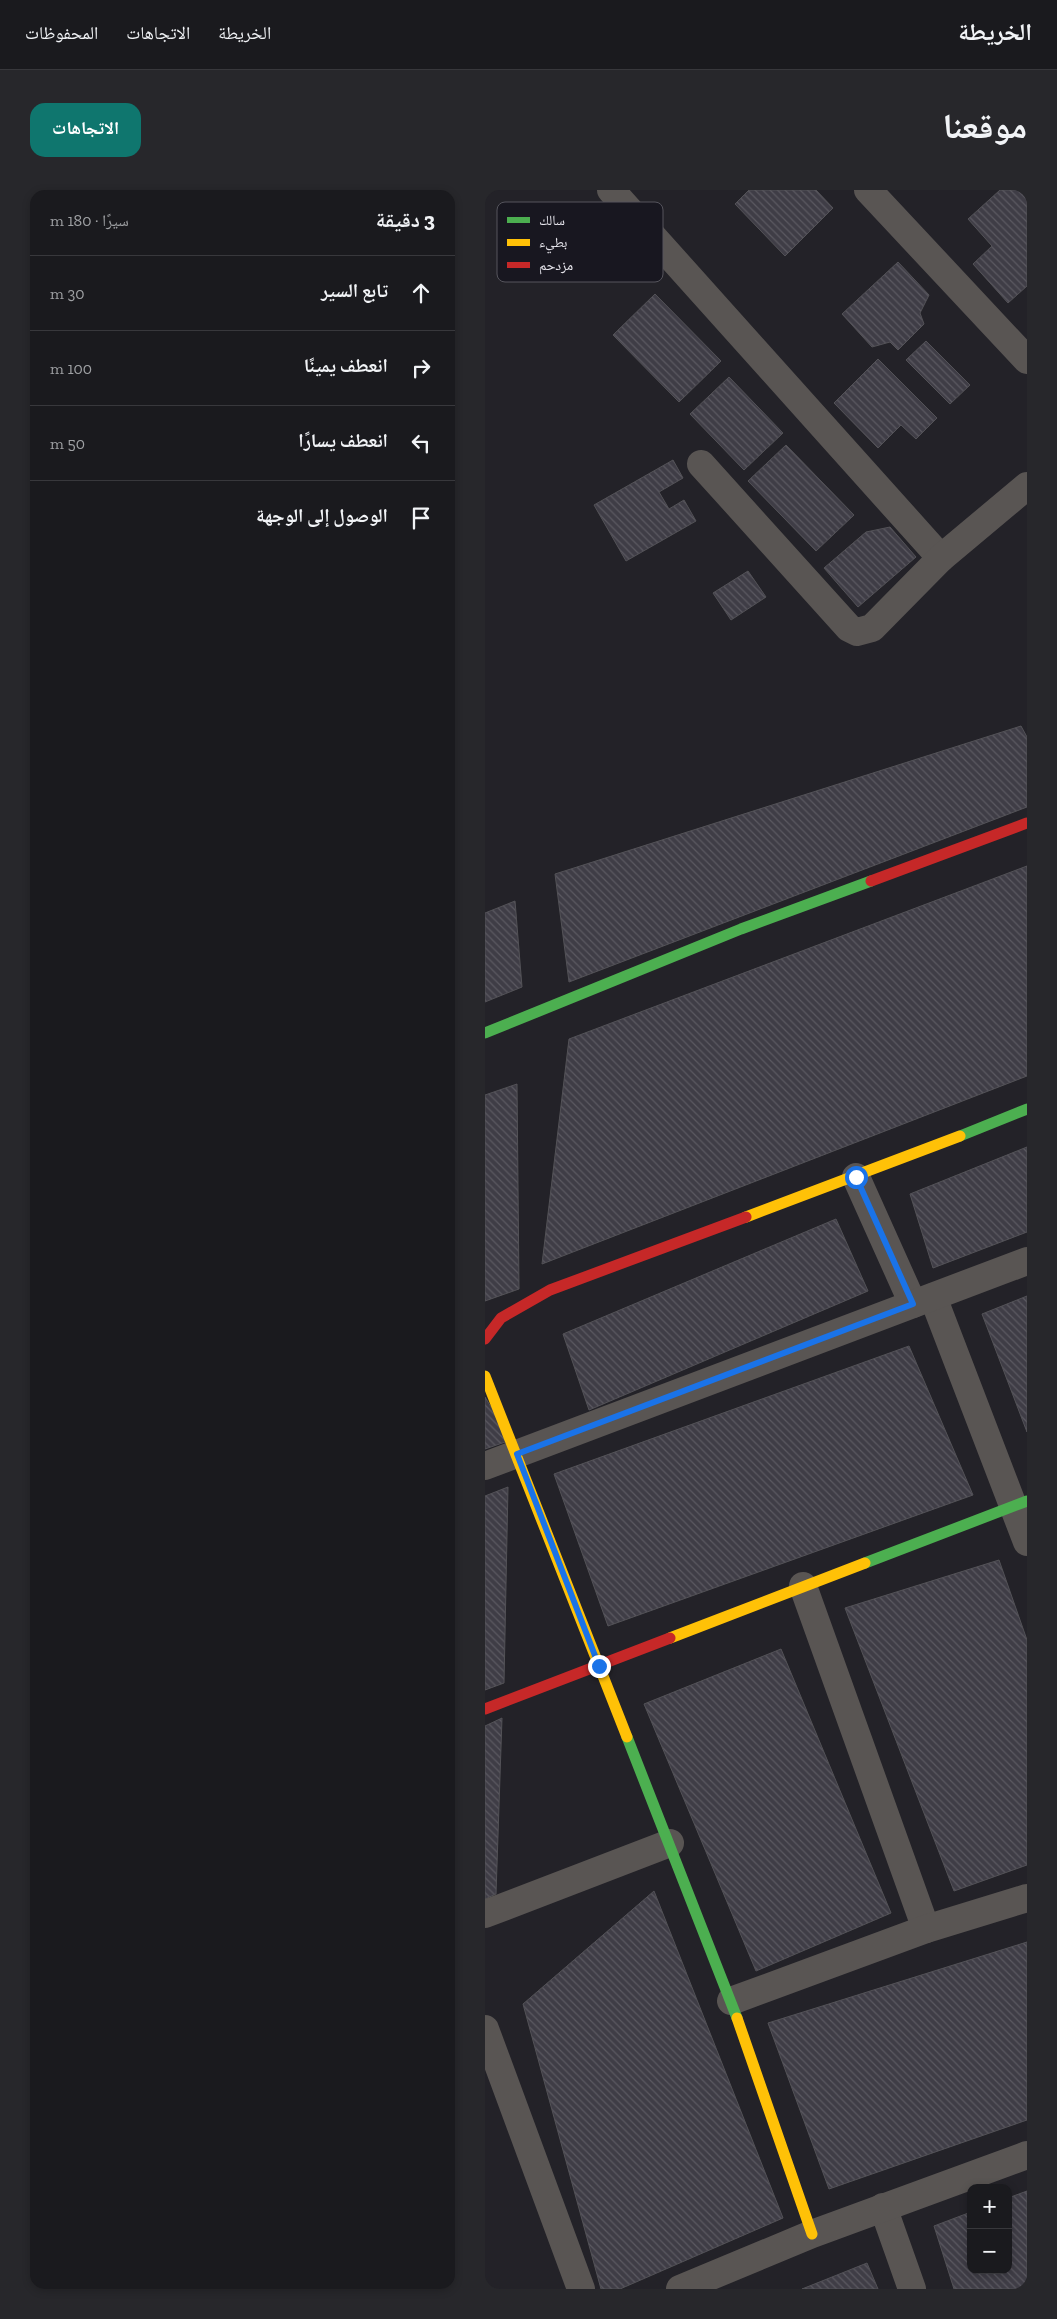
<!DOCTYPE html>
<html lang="ar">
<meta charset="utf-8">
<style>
:root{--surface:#1a1a1e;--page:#27272b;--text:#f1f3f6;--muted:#9fa1a4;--line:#38383c;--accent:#0f766e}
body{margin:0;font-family:"Zilla Slab","Noto Naskh Arabic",serif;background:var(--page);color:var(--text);direction:rtl}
.controls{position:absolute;right:15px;bottom:15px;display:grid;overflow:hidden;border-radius:10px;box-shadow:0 2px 8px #0003}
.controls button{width:45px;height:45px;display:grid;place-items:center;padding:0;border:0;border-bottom:1px solid var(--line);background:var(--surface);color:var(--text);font:25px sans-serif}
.stop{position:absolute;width:15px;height:15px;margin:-11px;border:4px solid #1a73e8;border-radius:50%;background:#fff}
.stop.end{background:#1a73e8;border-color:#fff;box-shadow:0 1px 5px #0008}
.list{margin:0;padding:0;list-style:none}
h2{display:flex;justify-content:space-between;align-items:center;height:65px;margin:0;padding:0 20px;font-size:21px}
h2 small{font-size:16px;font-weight:400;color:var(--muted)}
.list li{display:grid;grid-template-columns:32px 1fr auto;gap:15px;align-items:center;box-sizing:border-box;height:75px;padding:0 20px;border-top:1px solid var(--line)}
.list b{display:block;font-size:19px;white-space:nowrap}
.list em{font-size:16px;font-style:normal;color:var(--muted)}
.icon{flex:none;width:28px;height:28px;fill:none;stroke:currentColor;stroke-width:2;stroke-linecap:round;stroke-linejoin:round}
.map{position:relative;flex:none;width:542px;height:2099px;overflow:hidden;direction:ltr;border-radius:15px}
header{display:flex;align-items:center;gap:30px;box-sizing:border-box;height:70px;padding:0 25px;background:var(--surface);border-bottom:1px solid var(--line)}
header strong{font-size:24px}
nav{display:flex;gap:28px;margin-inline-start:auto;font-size:18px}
.intro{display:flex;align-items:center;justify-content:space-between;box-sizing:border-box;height:120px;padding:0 30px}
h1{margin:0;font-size:35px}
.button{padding:12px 22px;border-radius:15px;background:var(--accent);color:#fff;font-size:18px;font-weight:700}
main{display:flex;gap:30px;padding:0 30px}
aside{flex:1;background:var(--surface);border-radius:15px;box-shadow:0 2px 8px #0003}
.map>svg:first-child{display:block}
</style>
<header>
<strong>الخريطة</strong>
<nav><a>الخريطة</a><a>الاتجاهات</a><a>المحفوظات</a></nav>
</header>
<div class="intro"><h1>موقعنا</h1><a class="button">الاتجاهات</a></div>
<main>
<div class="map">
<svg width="542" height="2099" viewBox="0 0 542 2099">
<defs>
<pattern id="building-back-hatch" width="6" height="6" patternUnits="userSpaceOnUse" patternTransform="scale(1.25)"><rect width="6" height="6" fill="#3f3d46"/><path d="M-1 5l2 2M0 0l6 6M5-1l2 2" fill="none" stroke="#5b5961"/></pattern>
</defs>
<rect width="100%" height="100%" fill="#232228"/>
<g fill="url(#building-back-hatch)" stroke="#535257">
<path d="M264 0H331L348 18 300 66 250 14Z"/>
<path d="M515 0H542V96L523 113 488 74 507 56 483 29Z"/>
<path d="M413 72 444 105 435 123 439 134 413 160 405 152 387 157 357 124Z"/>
<path d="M170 104 236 171 194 212 128 145Z"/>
<path d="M441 151 485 195 465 214 421 170Z"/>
<path d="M393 169 452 228 431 249 416 235 393 258 349 213Z"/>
<path d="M244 187 298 243 259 280 205 224Z"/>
<path d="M301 255 369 325 331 361 263 291Z"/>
<path d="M188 270 198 288 174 302 184 319 199 310 211 331 141 371 109 315Z"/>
<path d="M405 337 431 367 373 417 339 378 381 342Z"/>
<path d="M263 381 281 407 246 430 228 403Z"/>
<path d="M536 536 542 547V617L84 792 70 684Z"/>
<path d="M542 676V886L57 1074 84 849Z"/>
<path d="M30 711 37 797 0 812V723Z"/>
<path d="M32 894 34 1099 0 1111V905Z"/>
<path d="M542 957V1042L448 1078 425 1004Z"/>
<path d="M351 1029 383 1101 104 1220 78 1144Z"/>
<path d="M542 1106V1242L497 1124Z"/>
<path d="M424 1156 488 1305 123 1436 69 1284Z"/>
<path d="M0 1207 26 1250 0 1259Z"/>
<path d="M23 1297 19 1493 0 1500V1306Z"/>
<path d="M514 1370 542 1450V1675L469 1701 360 1418Z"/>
<path d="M296 1459 406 1723 271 1781 159 1514Z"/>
<path d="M17 1528 11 1704 0 1709V1536Z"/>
<path d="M169 1701 298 2028 135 2099H116L38 1814Z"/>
<path d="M542 1752V1930L344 1999 283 1833Z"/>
<path d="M542 2001V2099H469L449 2036 486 2022V2080H523V2008Z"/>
<path d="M382 2073 393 2099H317Z"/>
</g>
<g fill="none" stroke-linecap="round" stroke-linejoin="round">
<g stroke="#595553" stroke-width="28">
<path d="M126 0 456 368"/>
<path d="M383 0 542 170"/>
<path d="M216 274 364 438 372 442 387 438 456 368 542 296"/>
<path d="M371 987 428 1114"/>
<path d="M448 1107 542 1352"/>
<path d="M0 1276 542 1071"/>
<path d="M318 1396 441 1739"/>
<path d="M0 1724 185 1653"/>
<path d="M246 1811 441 1739 542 1708"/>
<path d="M0 1839 96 2099"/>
<path d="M398 2017 427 2099"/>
<path d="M195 2099 327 2044 542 1965"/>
</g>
<g stroke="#4caf50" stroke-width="11">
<path d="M0 843 256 739 386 691"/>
<path d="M475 946 542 919"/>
<path d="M380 1373 542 1311"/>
<path d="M142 1547 252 1828"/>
</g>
<g stroke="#ffc107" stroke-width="11">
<path d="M261 1027 475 946"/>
<path d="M0 1186 142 1547"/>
<path d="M185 1448 380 1373"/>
<path d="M252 1828 327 2044"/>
</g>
<g stroke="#c62828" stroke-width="11">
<path d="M386 691 542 633"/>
<path d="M0 1149 16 1128 65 1100 261 1027"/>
<path d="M0 1519 185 1448"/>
</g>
</g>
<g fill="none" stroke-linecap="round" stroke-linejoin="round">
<path stroke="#1a73e8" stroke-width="6" d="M114 1476 32 1264 428 1114 371 987"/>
</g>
<rect x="12" y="12" width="166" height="80" rx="8" fill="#181720" stroke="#56555d" stroke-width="1"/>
<rect x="22" y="27" width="23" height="6" fill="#4caf50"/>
<rect x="22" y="49" width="23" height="7" fill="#ffc107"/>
<rect x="22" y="72" width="23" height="6" fill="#c62828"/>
<g font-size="14" fill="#e6e5ec">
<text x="54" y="35">سالك</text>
<text x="54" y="57">بطيء</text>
<text x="54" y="80">مزدحم</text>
</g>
</svg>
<div class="controls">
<button>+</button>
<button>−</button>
</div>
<div class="stop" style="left:371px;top:987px"></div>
<div class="stop end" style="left:114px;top:1476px"></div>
</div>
<aside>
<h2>3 دقيقة<small>سيرًا · 180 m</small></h2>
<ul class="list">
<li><svg class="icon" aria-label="ahead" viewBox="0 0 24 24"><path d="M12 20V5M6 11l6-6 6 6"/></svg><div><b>تابع السير</b></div><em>30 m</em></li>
<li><svg class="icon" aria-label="right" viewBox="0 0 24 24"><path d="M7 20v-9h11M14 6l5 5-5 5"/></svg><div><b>انعطف يمينًا</b></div><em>100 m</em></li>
<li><svg class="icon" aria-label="left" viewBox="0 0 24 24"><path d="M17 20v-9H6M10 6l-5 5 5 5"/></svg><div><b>انعطف يسارًا</b></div><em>50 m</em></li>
<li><svg class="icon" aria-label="arrive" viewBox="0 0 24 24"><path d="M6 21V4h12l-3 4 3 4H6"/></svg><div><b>الوصول إلى الوجهة</b></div></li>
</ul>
</aside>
</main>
